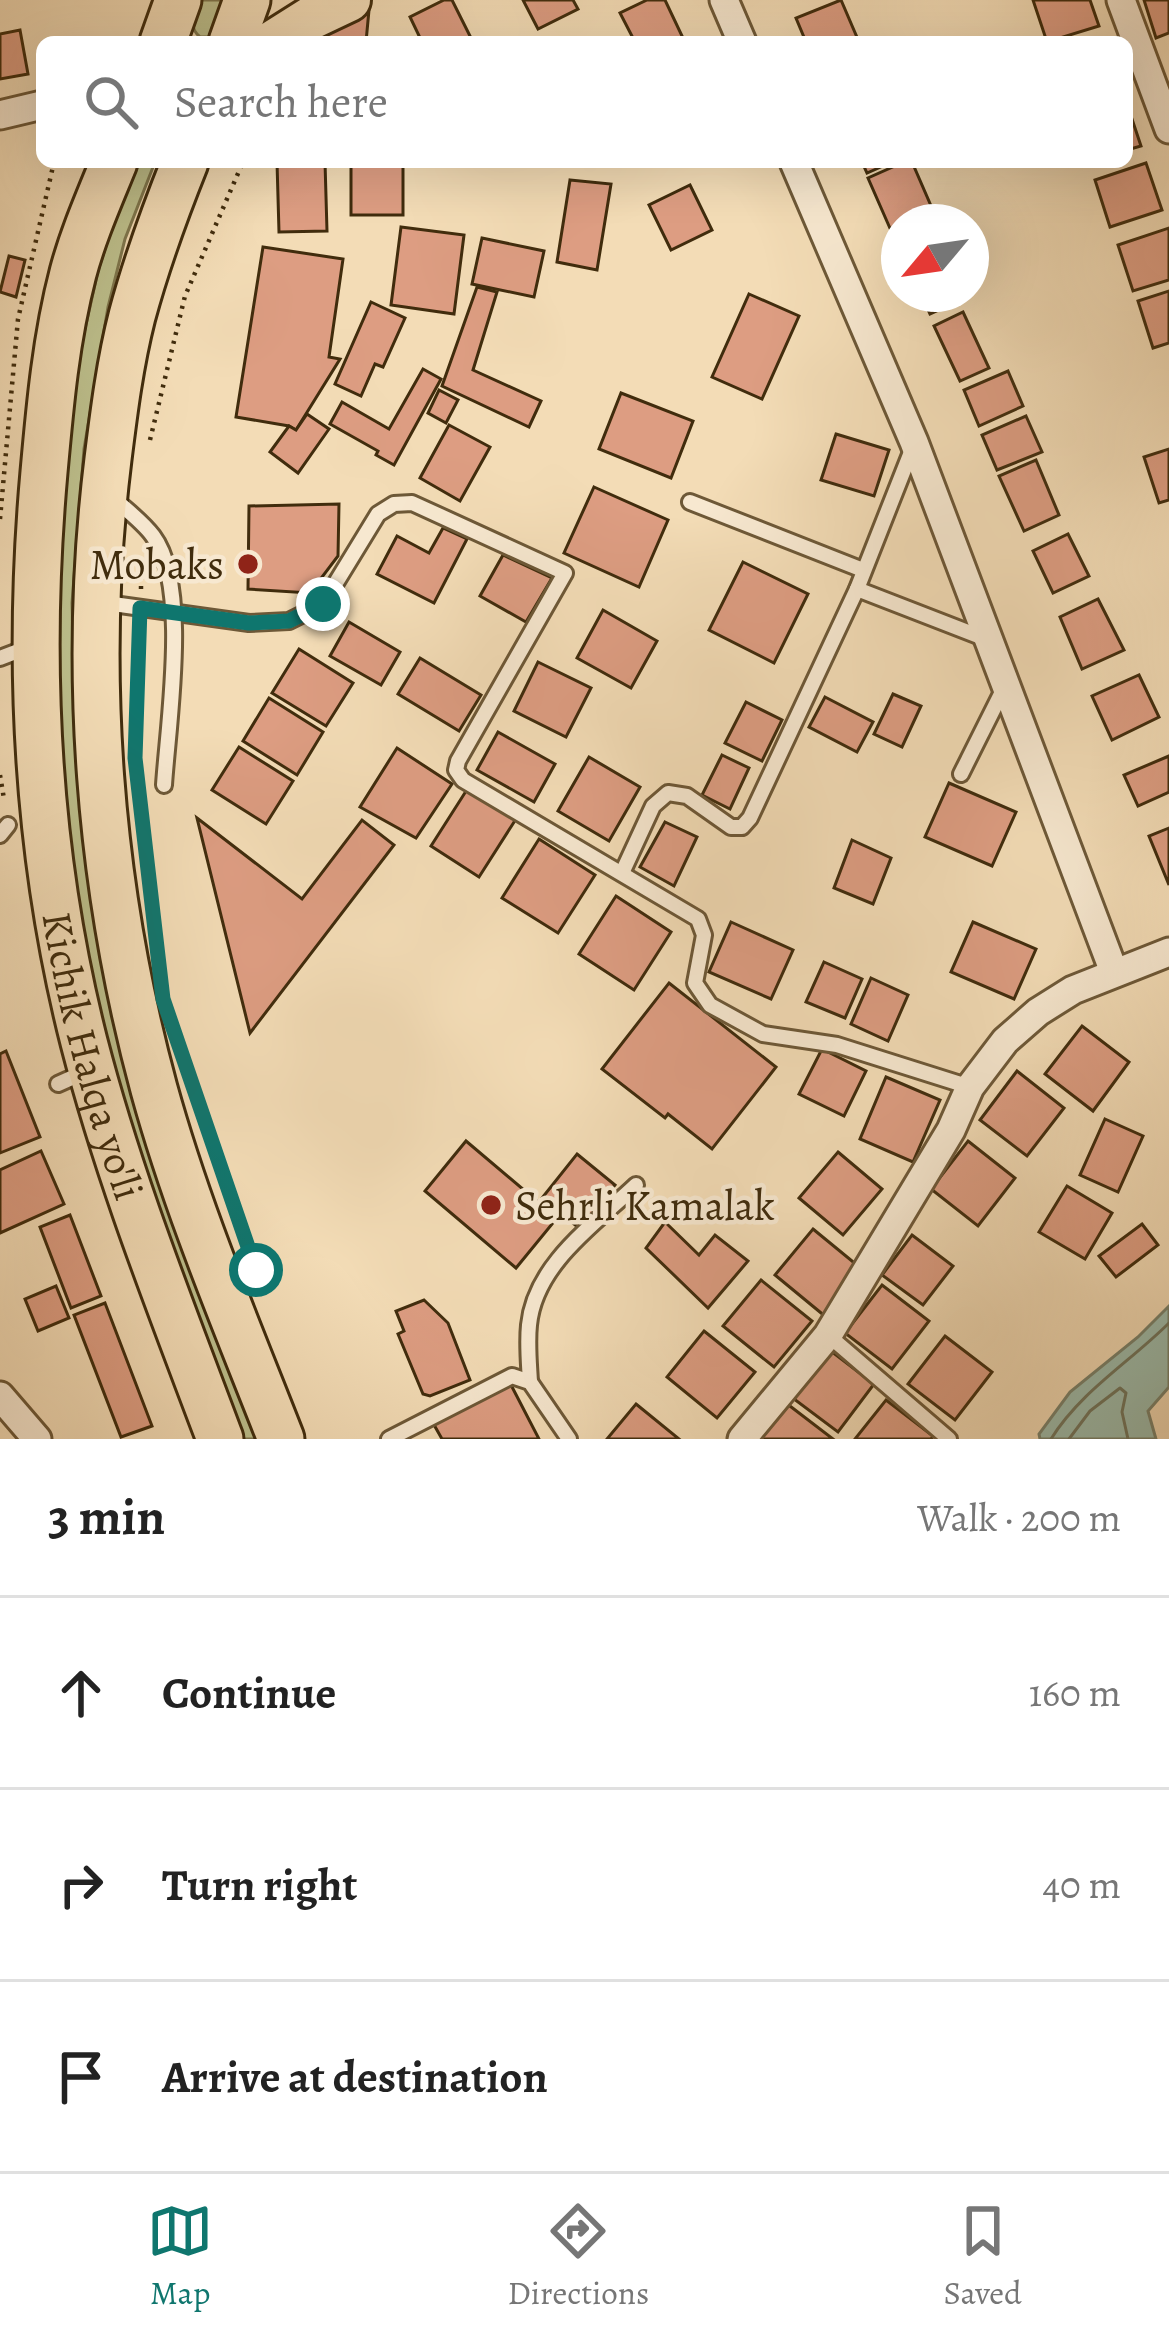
<!DOCTYPE html>
<meta charset="utf-8">
<style>
:root{--surface:#fff;--page:#f6f6f6;--text:#222;--muted:#767676;--line:#e0e0e0;--accent:#0f766e}
body{margin:0;font-family:Alegreya,serif;background:var(--page);color:var(--text)}
.compass{position:absolute;left:881px;top:204px;width:108px;height:108px;border-radius:50%;background:var(--surface);box-shadow:0 12px 48px #0002;rotate:241deg}
.stop{position:absolute;width:36px;height:36px;margin:-27px;border:9px solid #0f766e;border-radius:50%;background:#fff}
.stop.end{background:#0f766e;border-color:#fff;box-shadow:0 3px 12px #0008}
.list{margin:0;padding:0;list-style:none}
h2{display:flex;justify-content:space-between;align-items:center;height:156px;margin:0;padding:0 48px;font-size:51px}
h2 small{font-size:39px;font-weight:400;color:var(--muted)}
.list li{display:grid;grid-template-columns:78px 1fr auto;gap:36px;align-items:center;box-sizing:border-box;height:192px;padding:0 48px;border-top:3px solid var(--line)}
.list b{display:block;font-size:45px;white-space:nowrap}
.list em{font-size:39px;font-style:normal;color:var(--muted)}
.icon{flex:none;width:66px;height:66px;fill:none;stroke:currentColor;stroke-width:2;stroke-linecap:round;stroke-linejoin:round}
.map{position:relative;flex:none;width:1169px;height:1439px;overflow:hidden}
.search{position:absolute;background:var(--surface);box-shadow:0 12px 48px #0002;left:36px;right:36px;top:36px;height:132px;display:flex;align-items:center;gap:30px;box-sizing:border-box;padding:0 42px;border-radius:18px;color:var(--muted);font-size:45px}
.sheet{height:732px;background:var(--surface)}
nav{display:flex;justify-content:space-around;align-items:center;box-sizing:border-box;height:168px;border-top:3px solid var(--line);background:var(--surface);font-size:33px;color:var(--muted)}
nav a{display:grid;justify-items:center;gap:6px}
nav .on{color:var(--accent)}
.map>svg:first-child{display:block}
</style>
<div class="map">
<svg width="1169" height="1439" viewBox="0 0 1169 1439">
<rect width="100%" height="100%" fill="#f3dcb6"/>
<filter id="stains"><feTurbulence type="fractalNoise" baseFrequency=".00167" numOctaves="4"/><feColorMatrix values="0 0 0 0 .2 0 0 0 0 .09 0 0 0 0 .02 0 0 0 .5 -.17"/></filter>
<radialGradient id="worn" r=".72"><stop offset=".6" stop-color="#630" stop-opacity="0"/><stop offset="1" stop-color="#630" stop-opacity=".3"/></radialGradient>
<g fill="#bdc08d" stroke="#7e764d" stroke-width="3">
<path d="M198 0H232L211 37H200C187 26 194 14 198 0Z"/>
<path d="M133 162H155L125 239 108 307 84 449 72 603 76 750 90 871 260 1439H240L121 1102 88 968 64 824 54 603 66 445 83 338 98 271Z"/>
</g>
<path fill="#9bbcad" stroke="#77826d" stroke-width="3" d="M1169 1306V1387L1148 1411 1156 1439H1040L1039 1434 1070 1392 1138 1337Z"/>
<g fill="none" stroke-linecap="round" stroke-linejoin="round">
<g stroke="#6e745d" stroke-width="3">
<path d="M1051 1439C1081 1391 1130 1362 1169 1323"/>
<path d="M1069 1439 1090 1411 1120 1388 1126 1393 1122 1412 1128 1439"/>
</g>
</g>
<g fill="#dd9d82" stroke="#402c0d" stroke-width="3">
<path d="M444 0H452L473 42H422L410 17Z"/>
<path d="M523 0H573L578 9 538 29Z"/>
<path d="M647 0H665L683 38 674 42H635L620 13Z"/>
<path d="M841 0 859 42H806L796 18Z"/>
<path d="M1033 0H1090L1099 26 1047 42Z"/>
<path d="M1144 0H1169V33L1156 38Z"/>
<path d="M369 10 366 42H295Z"/>
<path d="M20 30 28 74 0 79V34Z"/>
<path d="M1127 104 1141 146 1127 150Z"/>
<path d="M277 162H325L327 231 279 232Z"/>
<rect x="351" y="162" width="52" height="53"/>
<path d="M862 162H892L867 173Z"/>
<path d="M904 162H912L938 222H899V241L896 242 868 178Z"/>
<path d="M1146 163 1162 210 1110 227 1095 180Z"/>
<path d="M570 180 611 184 597 270 557 262Z"/>
<path d="M690 185 712 230 671 250 649 205Z"/>
<path d="M401 227 464 235 454 314 391 305Z"/>
<path d="M1169 228V280L1133 291 1118 245Z"/>
<path d="M482 238 544 251 534 297 472 284Z"/>
<path d="M263 247 343 259 329 357 340 359 296 430 289 426 236 417Z"/>
<path d="M9 256 25 260 16 297 0 292Z"/>
<path d="M477 287 497 292 473 370 541 401 529 427 442 386Z"/>
<path d="M1169 291V343L1153 348 1138 301Z"/>
<path d="M749 294 799 316 762 399 712 377Z"/>
<path d="M921 294H966L967 297 930 314Z"/>
<path d="M371 302 405 318 383 367 375 364 361 396 335 384Z"/>
<path d="M963 312 989 368 960 381 934 326Z"/>
<path d="M423 369 441 379 394 465 376 455 378 451 330 424 342 402 389 429Z"/>
<path d="M1008 371 1023 406 979 426 964 390Z"/>
<path d="M439 390 458 400 446 423 428 413Z"/>
<path d="M621 393 693 421 671 478 599 449Z"/>
<path d="M307 414 329 429 298 473 270 452 289 426 296 430Z"/>
<path d="M1026 416 1042 452 997 470 982 435Z"/>
<path d="M449 425 490 447 460 501 420 478Z"/>
<path d="M836 434 889 450 874 496 821 480Z"/>
<path d="M1169 449V500L1159 503 1144 457Z"/>
<path d="M1036 460 1059 515 1024 531 999 476Z"/>
<path d="M594 487 668 520 639 587 564 553Z"/>
<path d="M339 504 338 556 310 593 248 589 249 506Z"/>
<path d="M443 528 467 539 434 603 377 574 397 536 429 553Z"/>
<path d="M1068 534 1089 576 1053 593 1033 551Z"/>
<path d="M503 555 552 578 526 622 480 596Z"/>
<path d="M743 562 808 594 774 663 709 630Z"/>
<path d="M1098 599 1124 650 1082 669 1060 617Z"/>
<path d="M603 610 657 641 631 688 577 658Z"/>
<path d="M349 622 400 652 381 685 330 656Z"/>
<path d="M299 649 353 683 326 726 272 693Z"/>
<path d="M420 658 481 695 459 731 398 694Z"/>
<path d="M538 662 591 688 566 737 514 711Z"/>
<path d="M1139 675 1159 717 1112 740 1092 696Z"/>
<path d="M893 694 921 706 902 747 874 734Z"/>
<path d="M825 697 873 722 857 752 809 727Z"/>
<path d="M269 698 323 732 297 775 243 741Z"/>
<path d="M746 702 782 720 762 761 725 743Z"/>
<path d="M498 732 555 764 534 802 477 770Z"/>
<path d="M239 747 293 781 266 824 212 790Z"/>
<path d="M397 748 452 784 416 838 360 807Z"/>
<path d="M722 755 749 768 730 809 702 795Z"/>
<path d="M1169 756V792L1138 806 1124 775Z"/>
<path d="M589 757 640 787 609 841 558 811Z"/>
<path d="M949 783 1016 812 992 866 925 837Z"/>
<path d="M468 788 516 819 479 877 431 846Z"/>
<path d="M197 818 302 899 362 820 394 845 250 1033Z"/>
<path d="M665 822 697 837 674 886 640 867Z"/>
<path d="M1169 828V885L1149 836Z"/>
<path d="M539 839 595 875 558 933 502 898Z"/>
<path d="M852 840 891 858 873 904 834 888Z"/>
<path d="M616 896 671 932 634 990 579 954Z"/>
<path d="M731 922 793 950 771 999 709 972Z"/>
<path d="M973 922 1036 949 1014 999 951 972Z"/>
<path d="M824 962 862 979 845 1018 806 1002Z"/>
<path d="M871 978 908 995 888 1041 851 1024Z"/>
<path d="M669 983 776 1067 712 1149 668 1114 665 1118 602 1069Z"/>
<path d="M1082 1026 1129 1062 1093 1111 1045 1074Z"/>
<path d="M822 1049 866 1071 844 1116 799 1094Z"/>
<path d="M6 1051 40 1137 0 1153V1054Z"/>
<path d="M1017 1071 1064 1108 1027 1156 980 1120Z"/>
<path d="M886 1077 940 1100 913 1162 860 1139Z"/>
<path d="M1105 1119 1143 1136 1118 1192 1080 1175Z"/>
<path d="M466 1141 557 1218 516 1268 425 1191Z"/>
<path d="M968 1141 1015 1178 978 1226 931 1189Z"/>
<path d="M41 1151 64 1204 0 1233V1170Z"/>
<path d="M838 1152 882 1189 843 1235 799 1198Z"/>
<path d="M577 1154 615 1185 580 1229 542 1198Z"/>
<path d="M1067 1186 1112 1213 1085 1259 1039 1232Z"/>
<path d="M70 1215 101 1296 71 1308 40 1227Z"/>
<path d="M665 1222 699 1255 715 1235 748 1261 708 1308 646 1248Z"/>
<path d="M1142 1224 1158 1245 1116 1277 1099 1256Z"/>
<path d="M813 1229 863 1270 826 1317 775 1275Z"/>
<path d="M912 1235 953 1266 923 1305 882 1275Z"/>
<path d="M761 1280 812 1321 774 1367 723 1326Z"/>
<path d="M882 1285 929 1321 892 1369 845 1333Z"/>
<path d="M56 1286 69 1318 38 1331 25 1299Z"/>
<path d="M424 1300 448 1323 470 1380 430 1396 423 1394 398 1334 404 1331 396 1311Z"/>
<path d="M105 1303 152 1426 121 1437 74 1315Z"/>
<path d="M704 1331 755 1372 717 1418 667 1377Z"/>
<path d="M945 1336 992 1372 955 1420 908 1384Z"/>
<path d="M827 1348 874 1384 838 1432 790 1396Z"/>
<path d="M510 1383 539 1439H442L433 1423Z"/>
<path d="M886 1400 933 1436 931 1439H855Z"/>
<path d="M786 1403 833 1439H758Z"/>
<path d="M636 1404 679 1439H607Z"/>
</g>
<g fill="none" stroke-linecap="round" stroke-linejoin="round">
<g stroke="#6d5837" stroke-width="20">
<g id="service">
<path d="M112 497C125 509 142 521 153 536 190 585 168 723 164 785"/>
<path d="M690 502 863 570"/>
<path d="M857 589 986 639"/>
<path d="M106 603 249 623 289 621 323 604 378 514 394 504 412 503 565 573 458 761 456 770 463 780 698 919 704 935 695 983 710 1005 763 1034 837 1045 970 1087"/>
<path d="M0 658 26 648"/>
<path d="M961 774 1005 686"/>
<path d="M0 835 8 825"/>
<path d="M622 873 653 806 668 793 687 796 731 827H742L750 818 857 589 913 447"/>
<path d="M58 1084 87 1071"/>
<path d="M828 1335 949 1439"/>
<path d="M530 1382C529 1363 527 1344 529 1325 535 1264 595 1224 636 1185"/>
<path d="M389 1439 512 1376 530 1382 569 1439"/>
</g>
</g>
<g stroke="#6d5837" stroke-width="33">
<g id="minor">
<path d="M724 0 742 42"/>
<path d="M1121 0 1169 129"/>
<path d="M0 115 42 105"/>
<path d="M794 162 914 442 1114 972"/>
<path d="M0 1396 37 1439"/>
<path d="M742 1439 828 1335 951 1130 970 1087 1005 1041 1038 1012 1073 990 1169 952"/>
</g>
</g>
<g stroke="#402c0d" stroke-width="48">
<path id="primary" d="M273 42 311 18 349 0"/>
</g>
<g stroke="#402c0d" stroke-width="51">
<g id="trunk">
<path d="M163 42 178 0"/>
<path d="M232 42 247 0"/>
<path id="s1" d="M114 162C99 199 83 235 73 273 56 338 50 405 44 472 27 662 37 857 84 1042 119 1178 171 1308 220 1439"/>
<path d="M185 162C165 212 146 264 132 316 120 363 114 411 108 459 82 669 99 886 154 1089 187 1209 236 1324 281 1439"/>
</g>
</g>
<g stroke="#402c0d" stroke-width="4.5" stroke-dasharray="3 6" stroke-linecap="butt">
<path d="M150 440 185 296 243 162"/>
<path d="M0 519 18 319 54 162"/>
<path d="M141 589V565"/>
<path d="M137 703 139 631"/>
<path d="M0 775 4 799"/>
<path d="M203 1114 246 1240"/>
</g>
<use href="#service" stroke="#f7e8d0" stroke-width="14"/>
<use href="#minor" stroke="#f7e8d0" stroke-width="27"/>
<use href="#primary" stroke="#f3dcb6" stroke-width="42"/>
<use href="#trunk" stroke="#f3dcb6" stroke-width="45"/>
</g>
<g fill="none" stroke-linecap="round" stroke-linejoin="round">
<path stroke="#0f766e" stroke-width="15" d="M256 1270 163 999 135 758 140 608 249 623 289 621 323 604"/>
</g>
<g fill="#8f2418" stroke="#f7e8d0" stroke-width="4.5">
<circle cx="248" cy="564" r="12"/>
<circle cx="491" cy="1205" r="12"/>
</g>
<g text-anchor="middle" dominant-baseline="central" stroke-width="9" stroke-linejoin="round" paint-order="stroke">
<g font-size="42" fill="#402c0d" stroke="#f7e8d0" text-anchor="end">
<text x="224" y="564">Mobaks</text>
<text x="515" y="1205" text-anchor="start">Sehrli Kamalak</text>
</g>
<g font-size="42" fill="#402c0d" stroke="#f7e8d0">
<text stroke="none"><textPath href="#s1" startOffset="909">Kichik Halqa yo'li</textPath></text>
</g>
</g>
<rect width="100%" height="100%" filter="url(#stains)"/>
<rect width="100%" height="100%" fill="url(#worn)"/>
</svg>
<svg class="compass" viewBox="-18 -18 36 36"><path d="M0-13l5 13h-10z" fill="#e53935"/><path d="M0 13l5-13h-10z" fill="#767676"/></svg>
<div class="stop" style="left:256px;top:1270px"></div>
<div class="stop end" style="left:323px;top:604px"></div>
<div class="search"><svg class="icon" aria-label="search" viewBox="0 0 24 24"><circle cx="10" cy="10" r="6"/><path d="M15 15l6 6"/></svg>Search here</div>
</div>
<section class="sheet">
<h2>3 min<small>Walk · 200 m</small></h2>
<ul class="list">
<li><svg class="icon" aria-label="ahead" viewBox="0 0 24 24"><path d="M12 20V5M6 11l6-6 6 6"/></svg><div><b>Continue</b></div><em>160 m</em></li>
<li><svg class="icon" aria-label="right" viewBox="0 0 24 24"><path d="M7 20v-9h11M14 6l5 5-5 5"/></svg><div><b>Turn right</b></div><em>40 m</em></li>
<li><svg class="icon" aria-label="arrive" viewBox="0 0 24 24"><path d="M6 21V4h12l-3 4 3 4H6"/></svg><div><b>Arrive at destination</b></div></li>
</ul>
</section>
<nav>
<a class="on"><svg class="icon" aria-label="map" viewBox="0 0 24 24"><path d="M3 6l6-2 6 2 6-2v14l-6 2-6-2-6 2zM9 4v14M15 6v14"/></svg>Map</a>
<a><svg class="icon" aria-label="directions" viewBox="0 0 24 24"><path d="M12 3l9 9-9 9-9-9zM9 14v-3h6M13 9l2 2-2 2"/></svg>Directions</a>
<a><svg class="icon" aria-label="saved" viewBox="0 0 24 24"><path d="M7 4h10v16l-5-4-5 4z"/></svg>Saved</a>
</nav>
